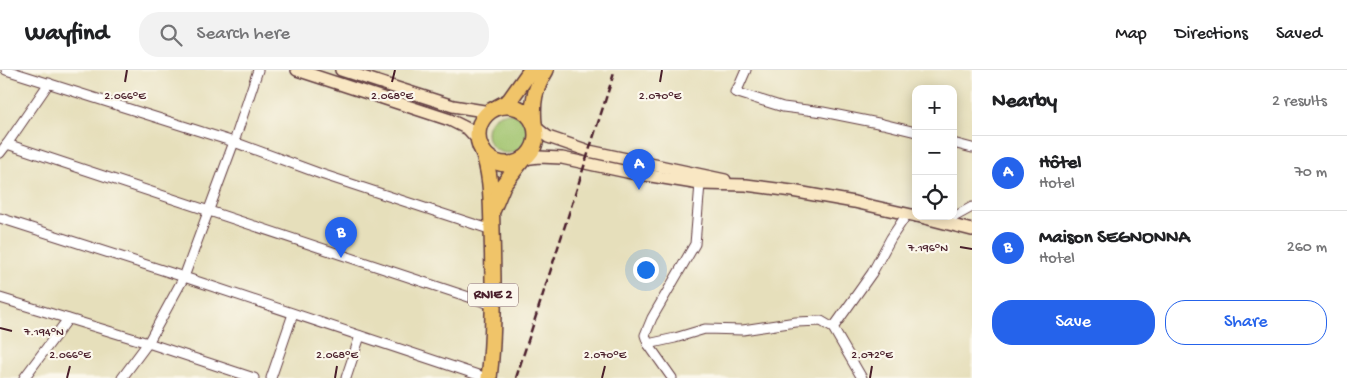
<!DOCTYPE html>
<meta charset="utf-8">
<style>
:root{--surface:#fff;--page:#f2f2f2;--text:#202124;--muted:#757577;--line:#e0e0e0;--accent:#2563eb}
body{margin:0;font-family:"Gochi Hand",sans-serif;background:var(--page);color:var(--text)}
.controls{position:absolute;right:15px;top:15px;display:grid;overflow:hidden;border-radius:10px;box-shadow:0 2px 12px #0003}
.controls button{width:45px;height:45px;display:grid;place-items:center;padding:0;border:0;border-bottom:1px solid var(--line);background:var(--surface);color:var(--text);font:25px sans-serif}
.you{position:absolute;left:645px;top:199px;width:18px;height:18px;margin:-12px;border:4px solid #fff;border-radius:50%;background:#1a73e8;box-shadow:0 0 0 8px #1a73e833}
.badge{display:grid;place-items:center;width:32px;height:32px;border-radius:50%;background:var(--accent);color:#fff;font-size:16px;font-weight:700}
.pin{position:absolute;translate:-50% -41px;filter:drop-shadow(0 1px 2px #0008)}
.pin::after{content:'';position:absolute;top:26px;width:18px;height:15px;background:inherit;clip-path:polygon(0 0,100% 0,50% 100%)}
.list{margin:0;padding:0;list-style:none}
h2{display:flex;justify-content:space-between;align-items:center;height:65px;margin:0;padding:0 20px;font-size:21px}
h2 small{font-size:16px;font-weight:400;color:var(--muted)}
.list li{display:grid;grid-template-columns:32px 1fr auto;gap:15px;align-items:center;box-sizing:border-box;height:75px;padding:0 20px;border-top:1px solid var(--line)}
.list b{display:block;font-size:19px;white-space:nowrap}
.list p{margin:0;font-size:16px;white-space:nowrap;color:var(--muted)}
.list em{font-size:16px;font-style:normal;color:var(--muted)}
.actions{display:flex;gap:10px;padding:15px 20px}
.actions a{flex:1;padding:11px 0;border:1px solid var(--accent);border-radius:20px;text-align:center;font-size:18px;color:var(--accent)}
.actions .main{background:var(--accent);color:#fff}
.icon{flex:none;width:28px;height:28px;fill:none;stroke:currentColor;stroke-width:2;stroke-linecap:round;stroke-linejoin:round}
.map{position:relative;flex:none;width:972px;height:308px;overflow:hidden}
header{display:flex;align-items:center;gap:30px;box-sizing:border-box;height:70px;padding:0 25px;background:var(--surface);border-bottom:1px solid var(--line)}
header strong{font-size:24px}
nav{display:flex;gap:28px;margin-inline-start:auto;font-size:18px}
.search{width:350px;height:45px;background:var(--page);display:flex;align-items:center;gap:12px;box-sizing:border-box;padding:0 18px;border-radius:20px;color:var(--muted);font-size:19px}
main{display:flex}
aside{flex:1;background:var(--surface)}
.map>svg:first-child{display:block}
</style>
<header>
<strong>Wayfind</strong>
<div class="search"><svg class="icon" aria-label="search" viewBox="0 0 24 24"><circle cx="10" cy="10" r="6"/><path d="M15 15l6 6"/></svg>Search here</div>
<nav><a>Map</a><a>Directions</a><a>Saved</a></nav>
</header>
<main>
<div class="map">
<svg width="972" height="308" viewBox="0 0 972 308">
<rect width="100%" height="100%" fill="#fbf7ec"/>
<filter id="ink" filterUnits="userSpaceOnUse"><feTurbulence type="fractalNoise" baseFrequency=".02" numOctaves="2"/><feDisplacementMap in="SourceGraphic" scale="10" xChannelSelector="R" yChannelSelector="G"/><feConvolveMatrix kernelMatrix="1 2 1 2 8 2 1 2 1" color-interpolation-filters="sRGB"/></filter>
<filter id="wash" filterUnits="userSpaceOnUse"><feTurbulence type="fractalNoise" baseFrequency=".0096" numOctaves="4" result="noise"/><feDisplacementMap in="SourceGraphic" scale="20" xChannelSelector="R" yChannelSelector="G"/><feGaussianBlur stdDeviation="1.12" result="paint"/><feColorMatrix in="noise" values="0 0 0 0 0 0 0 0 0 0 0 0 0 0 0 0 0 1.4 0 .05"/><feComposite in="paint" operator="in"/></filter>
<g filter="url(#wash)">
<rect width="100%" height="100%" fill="#e6dfbb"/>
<circle fill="#9fc26b" stroke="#74704b" cx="507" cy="63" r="20"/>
</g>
<g filter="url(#ink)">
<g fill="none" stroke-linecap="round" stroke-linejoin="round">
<g stroke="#613c41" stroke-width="11">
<g id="street">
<path d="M6 0 234 72 321 104 492 160"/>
<path d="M746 0 739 16 735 22 783 37 823 42 883 54 916 62"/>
<path d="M953 73 972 78"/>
<path d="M7 74 49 13"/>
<path d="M0 83 7 74 493 235"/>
<path d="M0 148 184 207 487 308"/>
<path d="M943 153 972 137"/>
<path d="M0 228 148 273 254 308"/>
<path d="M833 258 872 203 891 168 907 144"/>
<path d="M648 274 675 268 705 259 743 260 796 252 821 251 833 258 862 308"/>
<path d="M24 308 68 249"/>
<path d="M122 308 148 273 184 207 234 72 258 0"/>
<path d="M271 308 293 244"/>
<path d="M346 308 360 266"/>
<path d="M672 308 648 274 645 265 652 248 695 174 700 114"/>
</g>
</g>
<g stroke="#613c41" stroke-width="14">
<g id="secondary">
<path d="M297 0 450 50 468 59 479 71"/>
<path d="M341 0 453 36 490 42"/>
<path d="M534 56 548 67 589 81 725 110"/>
<path d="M523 89 539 87 562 88 627 102 700 114 746 115 792 121 854 132 916 146"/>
<path d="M917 146 972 160"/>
</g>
</g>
<g stroke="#613c41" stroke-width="18">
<g id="highway">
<circle cx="507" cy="65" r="29"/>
<path d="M498 37 509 31 531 0"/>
<path d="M534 54C532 32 534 20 546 0"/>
<path d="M482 79C492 106 491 131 492 159 493 208 495 259 489 308"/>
<path d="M493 139 503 115 523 89"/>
</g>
</g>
<use href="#street" stroke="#fff" stroke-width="9"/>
<use href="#secondary" stroke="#f9e7c3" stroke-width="11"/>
<use href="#highway" stroke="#f0c469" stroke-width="15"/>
<path stroke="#4a1f2b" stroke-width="2.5" stroke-dasharray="8 4" stroke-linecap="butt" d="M516 308 615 0"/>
</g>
</g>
<path fill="none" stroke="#4a1f2b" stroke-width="2" d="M125 12 127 0M392 12 395 0M660 12 662 0M960 177 972 179M0 258 12 261M67 308 70 296M335 308 337 296M602 308 605 296M870 308 872 296"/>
<g text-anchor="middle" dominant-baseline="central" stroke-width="4.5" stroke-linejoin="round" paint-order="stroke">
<rect fill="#fbf7ec" stroke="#7f6065" stroke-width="1" x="468" y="213.5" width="50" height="23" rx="4"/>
<g font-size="14" font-weight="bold" fill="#4a1f2b">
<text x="493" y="225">RNIE 2</text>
</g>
</g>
<g font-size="12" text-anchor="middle" fill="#4a1f2b" stroke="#fbf7ec" stroke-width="4.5" stroke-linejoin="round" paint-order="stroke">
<text x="125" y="29">2.066°E</text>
<text x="392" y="29">2.068°E</text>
<text x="660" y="29">2.070°E</text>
<text x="928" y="181">7.196°N</text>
<text x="44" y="265">7.194°N</text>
<text x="70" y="288">2.066°E</text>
<text x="337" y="288">2.068°E</text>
<text x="605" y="288">2.070°E</text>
<text x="872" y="288">2.072°E</text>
</g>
</svg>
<div class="controls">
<button>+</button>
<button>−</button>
<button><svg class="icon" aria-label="locate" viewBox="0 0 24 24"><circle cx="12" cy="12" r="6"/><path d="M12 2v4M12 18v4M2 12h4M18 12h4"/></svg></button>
</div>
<div class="you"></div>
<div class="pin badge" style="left:639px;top:120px">A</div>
<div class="pin badge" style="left:341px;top:188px">B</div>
</div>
<aside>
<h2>Nearby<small>2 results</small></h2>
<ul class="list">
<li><span class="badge">A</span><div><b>Hôtel</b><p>Hotel</p></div><em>70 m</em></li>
<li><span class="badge">B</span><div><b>Maison SEGNONNA</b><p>Hotel</p></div><em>260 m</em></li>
</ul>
<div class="actions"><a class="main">Save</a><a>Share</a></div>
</aside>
</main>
